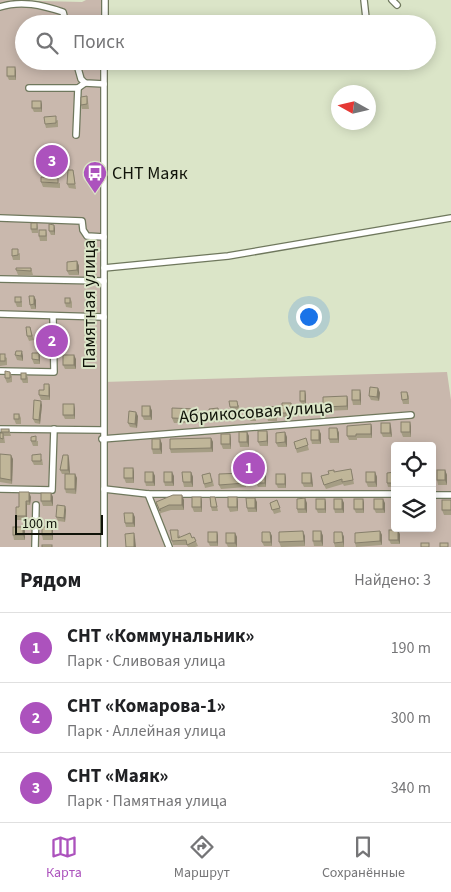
<!DOCTYPE html>
<html lang="ru">
<meta charset="utf-8">
<style>
:root{--surface:#fff;--page:#f2f2f2;--text:#202124;--muted:#757577;--line:#e0e0e0;--accent:#ac52bd}
body{margin:0;font-family:"Source Sans 3",sans-serif;background:var(--page);color:var(--text)}
.controls{position:absolute;right:15px;bottom:15px;display:grid;overflow:hidden;border-radius:5px;box-shadow:0 2px 12px #0003}
.controls button{width:45px;height:45px;display:grid;place-items:center;padding:0;border:0;border-bottom:1px solid var(--line);background:var(--surface);color:var(--text);font:25px sans-serif}
.compass{position:absolute;left:331px;top:85px;width:45px;height:45px;border-radius:50%;background:var(--surface);box-shadow:0 2px 12px #0003;rotate:278deg}
.scale{position:absolute;left:15px;bottom:12px;width:88px;box-sizing:border-box;padding-left:5px;border:2px solid #101309;border-top:0;font-size:14px;line-height:18px;white-space:nowrap;color:#101309;-webkit-text-stroke:4px #dbe5c8;paint-order:stroke}
.you{position:absolute;left:308px;top:316px;width:18px;height:18px;margin:-12px;border:4px solid #fff;border-radius:50%;background:#1a73e8;box-shadow:0 0 0 8px #1a73e833}
.badge{display:grid;place-items:center;width:32px;height:32px;border-radius:50%;background:var(--accent);color:#fff;font-size:16px;font-weight:700}
.pin{position:absolute;translate:-50% -50%;border:2px solid #fff;box-shadow:0 1px 5px #0006}
.list{margin:0;padding:0;list-style:none}
h2{display:flex;justify-content:space-between;align-items:center;height:65px;margin:0;padding:0 20px;font-size:21px}
h2 small{font-size:16px;font-weight:400;color:var(--muted)}
.list li{display:grid;grid-template-columns:32px 1fr auto;gap:15px;align-items:center;box-sizing:border-box;height:70px;padding:0 20px;border-top:1px solid var(--line)}
.list b{display:block;font-size:19px;white-space:nowrap}
.list p{margin:0;font-size:16px;white-space:nowrap;color:var(--muted)}
.list em{font-size:16px;font-style:normal;color:var(--muted)}
.icon{flex:none;width:28px;height:28px;fill:none;stroke:currentColor;stroke-width:2;stroke-linecap:round;stroke-linejoin:round}
.map{position:relative;flex:none;width:451px;height:547px;overflow:hidden}
.search{position:absolute;background:var(--surface);box-shadow:0 2px 12px #0003;left:15px;right:15px;top:15px;height:55px;display:flex;align-items:center;gap:12px;box-sizing:border-box;padding:0 18px;border-radius:28px;color:var(--muted);font-size:19px}
.sheet{height:275px;background:var(--surface)}
nav{display:flex;justify-content:space-around;align-items:center;box-sizing:border-box;height:70px;border-top:1px solid var(--line);background:var(--surface);font-size:14px;color:var(--muted)}
nav a{display:grid;justify-items:center;gap:2px}
nav .on{color:var(--accent)}
.map>svg:first-child{display:block}
</style>
<div class="map">
<svg width="451" height="547" viewBox="0 0 451 547">
<rect width="100%" height="100%" fill="#dbe5c8"/>
<path fill="#c9b8ad" fill-rule="evenodd" d="M0 0 82 2 86 0H105V24H24V61H104L103 382 447 372 451 400V547H0ZM395 446H432V528H395Z"/>
<g fill="none" stroke-linecap="round" stroke-linejoin="round">
<g stroke="#6f785d" stroke-width="8">
<g id="minor">
<path d="M364 0 366 18"/>
<path d="M392 0 397 5"/>
<path d="M0 7C21 0 42 5 63 12L66 24"/>
<path d="M105 24V0"/>
<path d="M76 61 81 79 85 83 104 84"/>
<path d="M29 88H78L85 83"/>
<path d="M76 135 78 88"/>
<path d="M0 218 82 221 83 230 87 236 104 237"/>
<path d="M104 268 228 256 451 218"/>
<path d="M0 279 104 281"/>
<path d="M0 314 104 317"/>
<path d="M0 371 54 372 53 317"/>
<path d="M0 429 103 430"/>
<path d="M102 439 411 415"/>
<path d="M0 489 52 490 54 429"/>
<path d="M104 489 148 494H395"/>
<path d="M148 494 169 547"/>
<path d="M432 495H451"/>
<path d="M35 547 36 505"/>
<path d="M104 547V61"/>
</g>
</g>
<use href="#minor" stroke="#fff" stroke-width="5.5"/>
</g>
<g fill="#a59d84">
<path d="M15 67 16 72V80H9L7 76Z"/>
<path d="M87 96 88 101 89 109H82L81 105Z"/>
<path d="M41 101 42 105V112H34L32 108Z"/>
<path d="M58 120V127L46 128 45 124Z"/>
<path d="M73 170 74 174 76 189 69 188 67 184Z"/>
<path d="M41 182 60 183V188L43 187Z"/>
<path d="M37 223 38 227V233H32L31 229Z"/>
<path d="M54 225 55 229V235H51L49 231Z"/>
<path d="M46 230 47 234V241H40L39 236Z"/>
<path d="M20 253V260H13L12 256Z"/>
<path d="M77 261 79 266V275H69L67 271Z"/>
<path d="M31 268 33 275H18L16 270Z"/>
<path d="M70 298 72 302V308L66 307 65 303Z"/>
<path d="M36 300V309H31L30 305Z"/>
<path d="M22 301V307H17L15 302Z"/>
<path d="M30 327 34 340 29 341 27 336Z"/>
<path d="M0 354 7 358V365L0 366Z"/>
<path d="M15 355 23 356V361L17 360Z"/>
<path d="M40 357V364H34L32 359Z"/>
<path d="M76 359V369H65L63 365Z"/>
<path d="M10 372 12 376V382L7 383 5 378Z"/>
<path d="M26 373 28 378V383H23L21 379Z"/>
<path d="M49 384 50 389V400H41L39 395Z"/>
<path d="M378 388 380 393 379 401 371 400 369 396Z"/>
<path d="M305 391 306 396V406H302L300 401Z"/>
<path d="M407 392 409 396V404H403L402 400Z"/>
<path d="M361 394V405H353L352 400Z"/>
<path d="M347 396 348 400V410L325 411 323 407Z"/>
<path d="M291 403 292 407V417H277V421H268L267 417 282 406Z"/>
<path d="M42 405 40 424 35 423 33 419Z"/>
<path d="M239 405V411L231 412 230 407Z"/>
<path d="M150 406 152 411V420H144L142 416Z"/>
<path d="M218 408 219 412 220 422H211L210 418Z"/>
<path d="M75 409V419H65L63 415Z"/>
<path d="M199 413V423H174L172 418Z"/>
<path d="M256 413V421H250L248 416Z"/>
<path d="M19 414 21 418V424H16L14 419Z"/>
<path d="M138 416 137 428 130 427 128 423Z"/>
<path d="M410 422 411 427V437H403L401 432Z"/>
<path d="M390 423 391 427 392 437H383L381 433Z"/>
<path d="M371 424 372 428V438H357V440H349L347 436Z"/>
<path d="M337 428 339 433V443H330L329 439Z"/>
<path d="M9 429 11 436H4L5 443H0V433H2L1 432Z"/>
<path d="M319 430 321 434V444H312L311 440Z"/>
<path d="M247 432 249 436V447H240L239 442Z"/>
<path d="M230 434 231 439V449H223L221 444Z"/>
<path d="M268 436V446H260L258 442Z"/>
<path d="M287 437V447H278L276 443Z"/>
<path d="M211 438 213 442V452L171 453 170 449Z"/>
<path d="M160 439 162 444V454H153L152 449Z"/>
<path d="M31 441H38V446H33Z"/>
<path d="M294 442 307 443 309 450 297 453Z"/>
<path d="M0 454 13 459 12 484 0 482Z"/>
<path d="M68 455 69 459 70 474H75L77 478 76 494 66 493 65 489V474H62L60 470Z"/>
<path d="M42 459 43 465H34L32 461Z"/>
<path d="M133 468 134 472V483H126L124 478Z"/>
<path d="M445 470 447 475V485H438L437 480Z"/>
<path d="M153 472 155 476V486H146L145 482Z"/>
<path d="M191 472 193 477V487H184L183 482Z"/>
<path d="M334 472 352 473 354 484 344 486 343 484 326 489 324 485Z"/>
<path d="M375 472 377 477V487H368L366 482Z"/>
<path d="M395 472V487H388L387 483Z"/>
<path d="M245 473 246 477V487L221 489 219 485Z"/>
<path d="M265 473 266 477V487H258L256 483Z"/>
<path d="M311 473 312 477 313 487H304L302 483Z"/>
<path d="M285 474 286 478V488H278L276 484Z"/>
<path d="M174 476V486H165L164 482Z"/>
<path d="M212 478 214 486 205 488 204 484Z"/>
<path d="M51 493 53 497V506H43L41 501Z"/>
<path d="M31 497 30 505H27V520H17L16 516 19 507Z"/>
<path d="M201 497 202 502V512H194L192 507Z"/>
<path d="M325 499 326 503V513H318L316 509Z"/>
<path d="M342 499 344 503V513H335L334 509Z"/>
<path d="M363 499 364 503V513H356L354 509Z"/>
<path d="M184 500V510H171L161 513V515L156 502Z"/>
<path d="M277 500 281 512 274 514 270 503Z"/>
<path d="M216 501 218 511H212L211 507Z"/>
<path d="M238 501V511L230 512 228 507Z"/>
<path d="M451 501V515H444L442 510Z"/>
<path d="M257 502V512H248L247 508Z"/>
<path d="M307 503V513H298L297 509Z"/>
<path d="M385 503V513H376L374 509Z"/>
<path d="M65 506 66 510 65 522 58 521 56 517Z"/>
<path d="M135 517V527H126L125 523Z"/>
<path d="M23 527 25 531V540H14L13 535Z"/>
<path d="M52 527 53 531V540H43L42 535Z"/>
<path d="M321 531 323 536V546H314L313 541Z"/>
<path d="M380 531 382 535V545L356 547 355 543Z"/>
<path d="M217 532 218 536V546H210L208 542Z"/>
<path d="M270 532 272 536V546H264L262 542Z"/>
<path d="M342 532 344 537V547H335L334 543Z"/>
<path d="M235 533 237 537V547H228L226 543Z"/>
<path d="M400 534V544H391L389 540Z"/>
<path d="M180 535V537L192 538 194 537 198 546 195 547H188L187 545H173L172 541Z"/>
<path d="M305 536V546L281 547 279 542Z"/>
</g>
<g fill="#867f6b">
<path d="M15 67 16 72V80L15 76Z"/>
<path d="M41 101 42 105V112L41 108Z"/>
<path d="M54 225 55 229V235L54 231Z"/>
<path d="M77 261 79 266V275L77 270Z"/>
<path d="M34 296 36 300V309L34 304Z"/>
<path d="M22 351 23 356V361L21 356Z"/>
<path d="M39 353 40 357V364L39 360Z"/>
<path d="M74 355 76 359V369L74 365Z"/>
<path d="M49 384 50 389V400L49 396Z"/>
<path d="M378 388 380 393 379 401 377 397Z"/>
<path d="M360 390 361 394V405L360 400Z"/>
<path d="M305 391 306 396V406L305 401Z"/>
<path d="M347 396 348 400V410L347 406Z"/>
<path d="M41 401 42 405 40 424 39 420Z"/>
<path d="M291 403 292 407V417L291 413Z"/>
<path d="M74 404 75 409V419L74 415Z"/>
<path d="M150 406 152 411V420L150 416Z"/>
<path d="M218 408 219 412 220 422 218 417Z"/>
<path d="M197 409 199 413V423L197 419Z"/>
<path d="M254 409 256 413V421L255 416Z"/>
<path d="M136 412 138 416 137 428 135 424Z"/>
<path d="M410 422 411 427V437L410 432Z"/>
<path d="M390 423 391 427 392 437 390 433Z"/>
<path d="M371 424 372 428V438L371 434Z"/>
<path d="M337 428 339 433V443L338 439Z"/>
<path d="M319 430 321 434V444L319 440Z"/>
<path d="M267 431 268 436V446L267 441Z"/>
<path d="M247 432 249 436V447L247 442Z"/>
<path d="M285 432 287 437V447L285 442Z"/>
<path d="M230 434 231 439V449L230 444Z"/>
<path d="M211 438 213 442V452L211 448Z"/>
<path d="M160 439 162 444V454L160 449Z"/>
<path d="M11 455 13 459 12 484 11 480Z"/>
<path d="M68 455 69 459 70 474 68 470Z"/>
<path d="M133 468 134 472V483L133 478Z"/>
<path d="M445 470 447 475V485L445 480Z"/>
<path d="M153 472 155 476V486L153 482Z"/>
<path d="M172 472 174 476V486L172 482Z"/>
<path d="M191 472 193 477V487L191 482Z"/>
<path d="M375 472 377 477V487L375 482Z"/>
<path d="M245 473 246 477V487L245 483Z"/>
<path d="M265 473 266 477V487L265 483Z"/>
<path d="M311 473 312 477 313 487 311 483Z"/>
<path d="M75 474 77 478 76 494 75 489Z"/>
<path d="M285 474 286 478V488L285 484Z"/>
<path d="M29 492 31 497 30 505 29 501Z"/>
<path d="M51 493 53 497V506L51 501Z"/>
<path d="M182 495 184 500V510L182 505Z"/>
<path d="M201 497 202 502V512L201 507Z"/>
<path d="M237 497 238 501V511L237 507Z"/>
<path d="M255 498 257 502V512L255 508Z"/>
<path d="M305 498 307 503V513L305 509Z"/>
<path d="M325 499 326 503V513L325 509Z"/>
<path d="M342 499 344 503V513L342 509Z"/>
<path d="M363 499 364 503V513L363 509Z"/>
<path d="M383 499 385 503V513L383 509Z"/>
<path d="M26 501 27 505V520L26 516Z"/>
<path d="M65 506 66 510 65 522 64 518Z"/>
<path d="M133 513 135 517V527L133 523Z"/>
<path d="M23 527 25 531V540L23 535Z"/>
<path d="M52 527 53 531V540L52 535Z"/>
<path d="M398 530 400 534V544L398 540Z"/>
<path d="M303 531 305 536V546L304 541Z"/>
<path d="M321 531 323 536V546L321 541Z"/>
<path d="M380 531 382 535V545L380 541Z"/>
<path d="M217 532 218 536V546L217 542Z"/>
<path d="M270 532 272 536V546L271 542Z"/>
<path d="M342 532 344 537V547L343 542Z"/>
<path d="M134 533 135 538 136 547H134Z"/>
<path d="M235 533 237 537V547L235 543Z"/>
</g>
<g fill="#c0b699" stroke="#867f6b">
<rect x="7" y="67" width="8" height="9"/>
<path d="M87 96V104L81 105V97Z"/>
<rect x="32" y="101" width="9" height="7"/>
<path d="M56 116V123L45 124 44 117Z"/>
<path d="M68 170H73L75 184H67Z"/>
<path d="M41 177 58 178V183L41 182Z"/>
<rect x="31" y="223" width="6" height="6"/>
<path d="M49 224 54 225V231H49Z"/>
<rect x="39" y="230" width="7" height="6"/>
<path d="M12 249H18V255L12 256Z"/>
<path d="M77 261V270L67 271V262Z"/>
<path d="M16 268H31V271L16 270Z"/>
<path d="M29 296H34V304L30 305Z"/>
<rect x="15" y="297" width="6" height="5"/>
<rect x="65" y="298" width="5" height="5"/>
<path d="M26 327H30L32 336H27Z"/>
<path d="M16 351H22L21 356 15 355Z"/>
<path d="M32 353H39V360L32 359Z"/>
<rect x="0" y="354" width="5" height="7"/>
<rect x="63" y="355" width="11" height="10"/>
<path d="M5 371 10 372V378H5Z"/>
<rect x="21" y="373" width="5" height="6"/>
<path d="M44 384H49V396L39 395V390H44Z"/>
<path d="M370 387 378 388 377 397 369 396Z"/>
<rect x="352" y="390" width="8" height="10"/>
<rect x="300" y="391" width="5" height="10"/>
<path d="M401 392H407L408 399 402 400Z"/>
<path d="M347 396V406L323 407V397Z"/>
<path d="M34 400 41 401 39 420 33 419Z"/>
<path d="M229 401H237L238 407H230Z"/>
<path d="M282 403H291V413H275V416L267 417V407L282 406Z"/>
<rect x="63" y="404" width="11" height="11"/>
<rect x="142" y="406" width="8" height="10"/>
<path d="M172 408 197 409V419L172 418Z"/>
<path d="M218 408V417L210 418 209 409Z"/>
<path d="M248 409H254L255 416H248Z"/>
<path d="M129 411 136 412 135 424 128 423Z"/>
<rect x="14" y="414" width="5" height="5"/>
<rect x="401" y="422" width="9" height="10"/>
<rect x="381" y="423" width="9" height="10"/>
<path d="M371 424V434H356V436H347V426Z"/>
<path d="M329 428H337L338 439H329Z"/>
<rect x="1" y="429" width="8" height="3"/>
<rect x="311" y="430" width="8" height="10"/>
<path d="M258 431H267V441L258 442Z"/>
<rect x="239" y="432" width="8" height="10"/>
<path d="M285 432V442L276 443V433Z"/>
<path d="M0 433H3V439L0 438Z"/>
<rect x="221" y="434" width="9" height="10"/>
<path d="M36 436V441H31V437Z"/>
<path d="M211 438V448L170 449V439Z"/>
<path d="M306 438 308 445 296 449 294 442Z"/>
<rect x="152" y="439" width="8" height="10"/>
<path d="M0 454 11 455V480L0 478Z"/>
<path d="M41 454V461H32V455Z"/>
<path d="M63 455H68V470H60Z"/>
<rect x="124" y="468" width="9" height="10"/>
<path d="M351 469 353 480 342 482V479L324 485 321 476 329 474 328 471 334 470V472Z"/>
<rect x="437" y="470" width="8" height="10"/>
<rect x="145" y="472" width="8" height="10"/>
<rect x="164" y="472" width="8" height="10"/>
<path d="M182 472H191V482H183Z"/>
<rect x="366" y="472" width="9" height="10"/>
<path d="M395 472V483H387V473Z"/>
<path d="M210 473 212 482 204 484 202 475Z"/>
<path d="M245 473V483L219 485V474Z"/>
<rect x="256" y="473" width="9" height="10"/>
<rect x="302" y="473" width="9" height="10"/>
<rect x="65" y="474" width="10" height="15"/>
<rect x="276" y="474" width="9" height="10"/>
<path d="M19 492H29V501H26V516H16V507H19Z"/>
<rect x="41" y="493" width="10" height="8"/>
<path d="M173 495H182V505H169L160 509V511L156 502Z"/>
<rect x="192" y="497" width="9" height="10"/>
<path d="M210 497H215L217 507H211Z"/>
<rect x="228" y="497" width="9" height="10"/>
<path d="M246 498H255V508H247Z"/>
<path d="M305 498V509H297V499Z"/>
<rect x="316" y="499" width="9" height="10"/>
<rect x="334" y="499" width="8" height="10"/>
<rect x="354" y="499" width="9" height="10"/>
<rect x="374" y="499" width="9" height="10"/>
<path d="M277 500 280 508 272 510 270 503Z"/>
<rect x="442" y="500" width="9" height="10"/>
<path d="M57 505 65 506 64 518 56 517Z"/>
<path d="M124 513H133V523H125Z"/>
<rect x="13" y="527" width="10" height="8"/>
<rect x="42" y="527" width="10" height="8"/>
<path d="M170 530H178V538L190 533 192 538 194 537 196 541 187 545 186 540 172 541Z"/>
<rect x="389" y="530" width="9" height="10"/>
<path d="M303 531 304 541 279 542V532Z"/>
<rect x="313" y="531" width="8" height="10"/>
<path d="M380 531V541L355 543V533Z"/>
<rect x="208" y="532" width="9" height="10"/>
<path d="M262 532H270L271 542H262Z"/>
<path d="M334 532H342L343 542 334 543Z"/>
<path d="M134 533V547H126L125 534Z"/>
<rect x="226" y="533" width="9" height="10"/>
<rect x="421" y="543" width="8" height="4"/>
<rect x="440" y="543" width="8" height="4"/>
<rect x="42" y="545" width="10" height="2"/>
</g>
<defs>
<g id="bus-pin" transform="scale(1.25)"><path d="M0 17L-7.5 6A9.5 9.5 0 1 1 7.5 6Z" fill="#ac52bd" stroke="#dbe5c8"/><path d="M-5-6H5V4H4V6H2V4H-2V6H-4V4H-5ZM-3.5-4V0h7V-4ZM-3.5 1.2v1.5H-2V1.2ZM2 1.2v1.5H3.5V1.2Z" fill="#fff"/></g>
</defs>
<g fill-rule="evenodd">
<use href="#bus-pin" x="95" y="173"/>
</g>
<g text-anchor="middle" dominant-baseline="central" stroke-width="4" stroke-linejoin="round" paint-order="stroke">
<g font-size="18" fill="#101309" stroke="#dbe5c8" text-anchor="start">
<text x="112" y="173">СНТ Маяк</text>
</g>
<g font-size="18" fill="#101309" stroke="#dbe5c8">
<text transform="translate(89 304) rotate(-90)">Памятная улица</text>
<text transform="translate(256 412) rotate(-4)">Абрикосовая улица</text>
</g>
</g>
</svg>
<div class="controls">
<button><svg class="icon" aria-label="locate" viewBox="0 0 24 24"><circle cx="12" cy="12" r="6"/><path d="M12 2v4M12 18v4M2 12h4M18 12h4"/></svg></button>
<button><svg class="icon" aria-label="layers" viewBox="0 0 24 24"><path d="M12 4l9 5-9 5-9-5zM3 14l9 5 9-5"/></svg></button>
</div>
<svg class="compass" viewBox="-18 -18 36 36"><path d="M0-13l5 13h-10z" fill="#e53935"/><path d="M0 13l5-13h-10z" fill="#757577"/></svg>
<div class="scale">100 m</div>
<div class="you"></div>
<div class="pin badge" style="left:249px;top:468px">1</div>
<div class="pin badge" style="left:52px;top:341px">2</div>
<div class="pin badge" style="left:52px;top:161px">3</div>
<div class="search"><svg class="icon" aria-label="search" viewBox="0 0 24 24"><circle cx="10" cy="10" r="6"/><path d="M15 15l6 6"/></svg>Поиск</div>
</div>
<section class="sheet">
<h2>Рядом<small>Найдено: 3</small></h2>
<ul class="list">
<li><span class="badge">1</span><div><b>СНТ «Коммунальник»</b><p>Парк · Сливовая улица</p></div><em>190 m</em></li>
<li><span class="badge">2</span><div><b>СНТ «Комарова-1»</b><p>Парк · Аллейная улица</p></div><em>300 m</em></li>
<li><span class="badge">3</span><div><b>СНТ «Маяк»</b><p>Парк · Памятная улица</p></div><em>340 m</em></li>
</ul>
</section>
<nav>
<a class="on"><svg class="icon" aria-label="map" viewBox="0 0 24 24"><path d="M3 6l6-2 6 2 6-2v14l-6 2-6-2-6 2zM9 4v14M15 6v14"/></svg>Карта</a>
<a><svg class="icon" aria-label="directions" viewBox="0 0 24 24"><path d="M12 3l9 9-9 9-9-9zM9 14v-3h6M13 9l2 2-2 2"/></svg>Маршрут</a>
<a><svg class="icon" aria-label="saved" viewBox="0 0 24 24"><path d="M7 4h10v16l-5-4-5 4z"/></svg>Сохранённые</a>
</nav>
